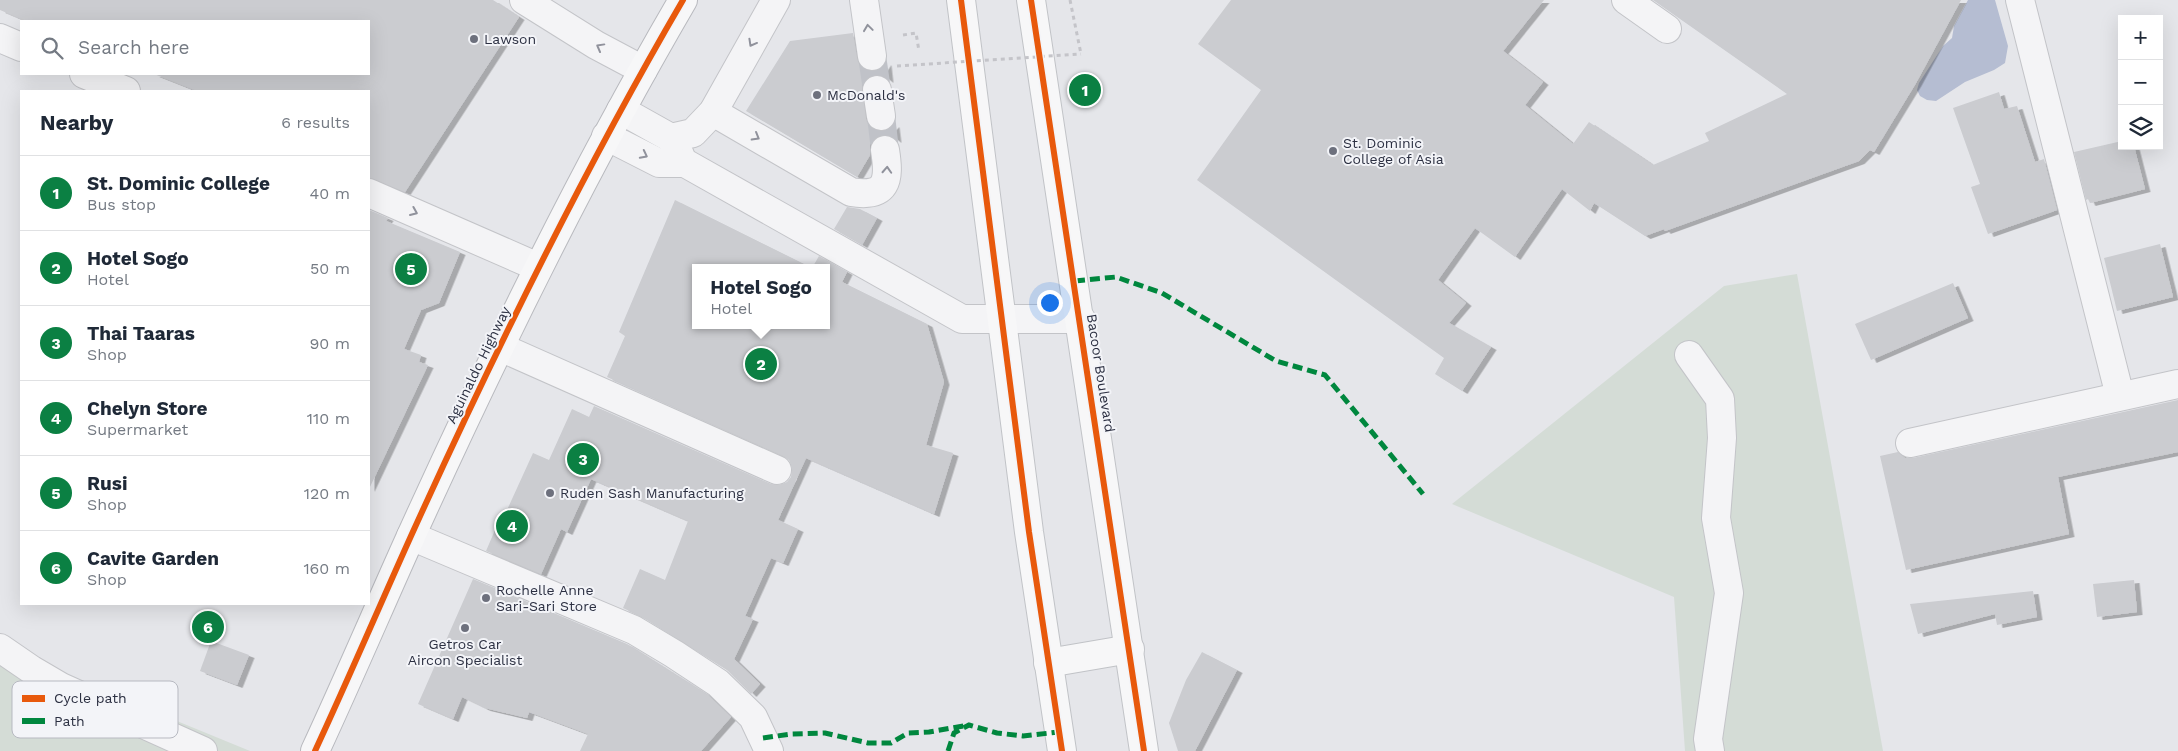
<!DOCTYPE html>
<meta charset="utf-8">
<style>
:root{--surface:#fff;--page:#f6f6f7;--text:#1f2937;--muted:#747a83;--line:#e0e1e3;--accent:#0b8043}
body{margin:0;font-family:"Work Sans",sans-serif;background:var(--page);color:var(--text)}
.controls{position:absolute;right:15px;top:15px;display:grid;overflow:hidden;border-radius:0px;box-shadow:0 5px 20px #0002}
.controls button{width:45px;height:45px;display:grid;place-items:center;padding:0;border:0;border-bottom:1px solid var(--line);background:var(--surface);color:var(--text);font:25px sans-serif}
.you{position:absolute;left:1049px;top:302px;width:18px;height:18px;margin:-12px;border:4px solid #fff;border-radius:50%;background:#1a73e8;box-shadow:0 0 0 8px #1a73e833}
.badge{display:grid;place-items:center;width:32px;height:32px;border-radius:50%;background:var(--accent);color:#fff;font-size:16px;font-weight:700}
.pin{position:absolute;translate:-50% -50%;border:2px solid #fff;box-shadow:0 1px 5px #0006}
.popup{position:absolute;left:692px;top:264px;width:138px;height:65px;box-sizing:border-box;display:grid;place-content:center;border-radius:0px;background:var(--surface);filter:drop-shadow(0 1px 4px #0005);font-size:16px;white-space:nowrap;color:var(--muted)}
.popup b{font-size:19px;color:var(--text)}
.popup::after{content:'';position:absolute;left:50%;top:100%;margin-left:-10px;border:10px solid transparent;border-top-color:var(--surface)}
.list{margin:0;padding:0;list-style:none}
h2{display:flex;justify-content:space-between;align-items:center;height:65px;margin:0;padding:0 20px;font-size:21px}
h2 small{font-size:16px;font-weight:400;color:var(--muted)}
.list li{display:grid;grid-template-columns:32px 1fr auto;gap:15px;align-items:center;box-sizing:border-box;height:75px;padding:0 20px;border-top:1px solid var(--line)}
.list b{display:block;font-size:19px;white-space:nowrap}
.list p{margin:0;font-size:16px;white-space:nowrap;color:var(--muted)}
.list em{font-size:16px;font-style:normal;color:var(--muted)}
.icon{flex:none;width:28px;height:28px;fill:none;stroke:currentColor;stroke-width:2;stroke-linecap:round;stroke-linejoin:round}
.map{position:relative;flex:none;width:2178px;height:751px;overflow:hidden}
.search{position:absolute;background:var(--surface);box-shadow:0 5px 20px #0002;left:20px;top:20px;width:350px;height:55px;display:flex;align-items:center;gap:12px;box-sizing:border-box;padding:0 18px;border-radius:0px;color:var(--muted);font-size:19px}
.panel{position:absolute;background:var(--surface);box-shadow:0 5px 20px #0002;left:20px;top:90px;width:350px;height:515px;border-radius:0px}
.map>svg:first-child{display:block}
</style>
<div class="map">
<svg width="2178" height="751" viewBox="0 0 2178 751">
<defs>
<filter id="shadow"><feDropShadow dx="5.5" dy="3" stdDeviation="0" flood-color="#0004"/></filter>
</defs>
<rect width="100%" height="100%" fill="#e5e6ea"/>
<g fill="#d4dcd6">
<path d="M1797 274 1883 751H1685L1674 597 1452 504 1724 286Z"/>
<path d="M0 656 72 678 250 751H0Z"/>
</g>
<path fill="#b5bdd2" d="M1968 0H1995L2008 46 2005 63 1994 70 1965 82 1936 101 1927 100 1920 96 1917 90 1919 83 1943 46 1952 38 1954 26Z"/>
<g fill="#cbccd0" fill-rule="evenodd" filter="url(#shadow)">
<path d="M0 0H493L519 17 405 192 369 178V91H197L154 74H369V21H26L0 10Z"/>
<path d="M1231 0H1544L1503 51 1543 82 1525 105 1573 144 1589 122 1653 165 1709 141 1705 133 1787 94 1653 0H1961L1916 83 1874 152 1870 150 1859 161 1665 231 1664 229 1645 236 1594 203 1590 211 1562 189 1515 257 1475 228 1438 280 1466 303 1449 323 1491 347 1462 391 1435 374 1444 358 1197 180 1261 90 1198 44Z"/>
<path d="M853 33 857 58 860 66 867 71H875L882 68 886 62 888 80 882 75H874L867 78 862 85 866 119 869 126 876 131H884L890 128 894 124 896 140 890 135H883L875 138 870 144V155L857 177 746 111 790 41Z"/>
<path d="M1999 92 2004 109 2017 106 2035 162 2044 159 2057 210 1988 234 1971 187 1980 184 1953 108Z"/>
<path d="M2122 141V146H2134L2145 189 2090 203 2088 199 2086 200 2074 152Z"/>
<path d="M675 200 812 268 819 256 847 272 842 282 927 324 944 382 926 445 953 453 934 514 806 458 778 520 798 529 783 563 771 558 745 616 753 619 734 659 760 684 751 694 727 670 642 617 623 608 640 569 665 580 688 521 591 479 567 532 561 529 541 574 486 551 504 509 507 510 533 453 549 460 572 409 589 417 594 406 771 484 779 485 787 482 791 477 792 468 789 460 783 456 607 377 625 336 619 332ZM696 268H826V325H696Z"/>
<path d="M847 207 860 209 877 218 862 245 834 229Z"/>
<path d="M369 210 388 218 386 221 460 252 439 303 421 310 404 349 421 355 419 362 428 365 369 489Z"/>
<path d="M2160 244 2173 297 2117 311 2104 258Z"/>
<path d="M1953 283 1968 318 1871 360 1855 324Z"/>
<path d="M2178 400V452L2058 477 2069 534 1906 570 1880 456 1898 452 1905 458H1913Z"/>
<path d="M473 579 627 644 708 695 731 717 701 751H580L588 734 529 712 527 718 485 708 462 697 453 719 418 704Z"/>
<path d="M2134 580 2137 612 2097 617 2093 584Z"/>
<path d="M2033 591 2037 617 1997 625 1995 614 1918 634 1910 604Z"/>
<path d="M211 641 249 655 237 685 200 671Z"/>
<path d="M1202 652 1237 670 1195 751H1178L1169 723 1186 680Z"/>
</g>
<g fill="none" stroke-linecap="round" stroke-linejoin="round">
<g stroke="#c0c2c8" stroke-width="28" stroke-dasharray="28 14" stroke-linecap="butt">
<path d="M872 56 877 90"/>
<path d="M881 116 885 150"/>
</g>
<g stroke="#c3c4c8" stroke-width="30">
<g id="minor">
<path d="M524 0 596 45 643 70"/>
<path d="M864 0 872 56"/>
<path d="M1626 0 1667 29"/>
<path d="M2020 0 2120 396"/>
<path d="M0 38 21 47"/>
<path d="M84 74 126 91"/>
<path d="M877 90 881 116"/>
<path d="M621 110 671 138 680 155"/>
<path d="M713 112 851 192C887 198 890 181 885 150"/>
<path d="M606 136 659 163H685L962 319H1081"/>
<path d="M671 138 693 133 713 112 776 0"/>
<path d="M369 193 538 267"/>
<path d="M500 347 777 470"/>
<path d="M1689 355 1720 399 1722 438 1716 518 1729 593 1708 739 1710 751"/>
<path d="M1910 443 2178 384"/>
<path d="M411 536 634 630 674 654 718 683 753 717 769 751"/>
<path d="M0 648 32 670 61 687 203 751"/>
</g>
</g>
<g stroke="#c1c3c7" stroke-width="30">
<g id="major">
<path d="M961 0 1029 532 1062 751"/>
<path d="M1031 0 1144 751"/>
<path d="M1048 663 1130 649"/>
</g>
</g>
<g stroke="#b8b9be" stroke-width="30">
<path id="highway" d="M315 751C348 680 379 607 411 536 494 353 582 173 683 0"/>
</g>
<g stroke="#c4c4c9" stroke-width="3" stroke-dasharray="4 4" stroke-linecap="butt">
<path d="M1070 0 1081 54"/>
<path d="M903 35 916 33 919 51"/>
</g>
<use href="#minor" stroke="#f4f4f6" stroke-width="28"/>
<use href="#major" stroke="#f7f7f8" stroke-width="28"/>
<use href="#highway" stroke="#f7f7f8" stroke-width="28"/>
<path stroke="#c4c4c9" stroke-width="3" stroke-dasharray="4 4" stroke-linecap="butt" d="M897 66 1081 54"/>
<g stroke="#00873e" stroke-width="5" stroke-dasharray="10 5" stroke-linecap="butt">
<path d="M1075 281 1116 277 1162 293 1276 361 1325 375 1423 494"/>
<path d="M763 738 791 734 825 733 868 743H891L908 733 929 732 969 725"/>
<path d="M948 751 954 733 969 725 997 733 1023 736 1059 732"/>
</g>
<g stroke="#f3f4f8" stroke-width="9">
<g id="cycleway">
<path d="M961 0 1029 532 1062 751"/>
<path d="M1031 0 1144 751"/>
<path d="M315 751C348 680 379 607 411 536 494 353 582 173 683 0"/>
</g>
</g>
<use href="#cycleway" stroke="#e8590c" stroke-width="6"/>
</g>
<defs><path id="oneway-chevron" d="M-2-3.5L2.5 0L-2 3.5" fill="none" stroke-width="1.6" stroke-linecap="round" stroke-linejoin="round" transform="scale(1.25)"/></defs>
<g stroke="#90929c">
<use href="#oneway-chevron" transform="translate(868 28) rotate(-98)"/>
<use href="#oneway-chevron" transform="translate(752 43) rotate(119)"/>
<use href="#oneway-chevron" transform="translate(600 47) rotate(-151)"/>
<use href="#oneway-chevron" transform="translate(756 137) rotate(30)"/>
<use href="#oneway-chevron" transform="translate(644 155) rotate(27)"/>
<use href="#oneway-chevron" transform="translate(887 170) rotate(-87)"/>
<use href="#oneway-chevron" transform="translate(414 212) rotate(23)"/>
</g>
<g fill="#6d707d" stroke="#f3f4f8" stroke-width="2">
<circle cx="474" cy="39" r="5"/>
<circle cx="817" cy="95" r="5"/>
<circle cx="1333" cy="151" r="5"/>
<circle cx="550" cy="493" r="5"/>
<circle cx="486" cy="598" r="5"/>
<circle cx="465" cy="628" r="5"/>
</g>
<g text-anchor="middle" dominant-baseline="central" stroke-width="4" stroke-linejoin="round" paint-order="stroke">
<g font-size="14" fill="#2c3042" stroke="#f3f4f8" text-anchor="start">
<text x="484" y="39">Lawson</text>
<text x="827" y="95">McDonald's</text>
<text x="1343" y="143">St. Dominic<tspan x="1343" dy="16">College of Asia</tspan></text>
<text x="560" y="493">Ruden Sash Manufacturing</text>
<text x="496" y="590">Rochelle Anne<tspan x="496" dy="16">Sari-Sari Store</tspan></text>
<text x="465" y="644" text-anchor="middle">Getros Car<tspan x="465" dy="16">Aircon Specialist</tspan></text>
</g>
<g font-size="14" fill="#2c3042" stroke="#f3f4f8">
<text transform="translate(478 365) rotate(-64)">Aguinaldo Highway</text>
<text transform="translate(1101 373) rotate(81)">Bacoor Boulevard</text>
</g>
</g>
<rect x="12" y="681" width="166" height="57" rx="8" fill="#f3f4f8" stroke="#b7b9c1" stroke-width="1"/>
<rect x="22" y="695" width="23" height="7" fill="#e8590c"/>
<rect x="22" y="718" width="23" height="6" fill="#00873e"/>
<g font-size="14" fill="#2c3042">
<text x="54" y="703">Cycle path</text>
<text x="54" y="726">Path</text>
</g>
</svg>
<div class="controls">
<button>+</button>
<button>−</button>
<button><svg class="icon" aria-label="layers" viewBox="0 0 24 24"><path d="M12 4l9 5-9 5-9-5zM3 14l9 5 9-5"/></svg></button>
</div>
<div class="you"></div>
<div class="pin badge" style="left:1085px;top:90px">1</div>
<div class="pin badge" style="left:761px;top:364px">2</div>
<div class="popup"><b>Hotel Sogo</b>Hotel</div>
<div class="pin badge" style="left:583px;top:459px">3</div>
<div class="pin badge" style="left:512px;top:526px">4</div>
<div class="pin badge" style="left:411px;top:269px">5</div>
<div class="pin badge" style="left:208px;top:627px">6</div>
<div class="search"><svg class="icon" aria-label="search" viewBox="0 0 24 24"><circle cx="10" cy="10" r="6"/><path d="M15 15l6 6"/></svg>Search here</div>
<section class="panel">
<h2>Nearby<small>6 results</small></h2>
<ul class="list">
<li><span class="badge">1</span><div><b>St. Dominic College</b><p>Bus stop</p></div><em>40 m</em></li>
<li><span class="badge">2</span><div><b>Hotel Sogo</b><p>Hotel</p></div><em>50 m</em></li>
<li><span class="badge">3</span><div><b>Thai Taaras</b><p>Shop</p></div><em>90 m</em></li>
<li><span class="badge">4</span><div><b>Chelyn Store</b><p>Supermarket</p></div><em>110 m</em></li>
<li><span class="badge">5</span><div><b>Rusi</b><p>Shop</p></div><em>120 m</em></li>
<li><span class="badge">6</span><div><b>Cavite Garden</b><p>Shop</p></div><em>160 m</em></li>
</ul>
</section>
</div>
